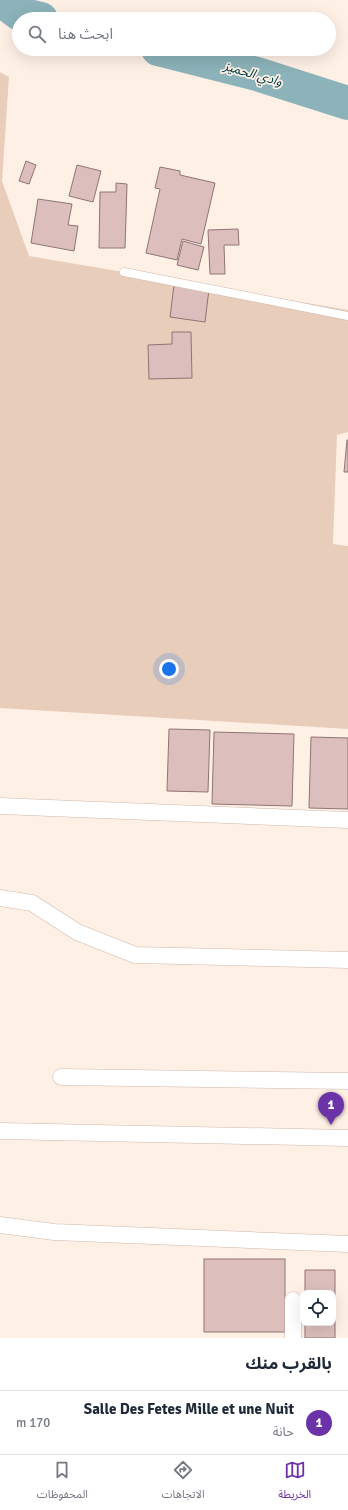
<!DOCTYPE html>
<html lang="ar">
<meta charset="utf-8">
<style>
:root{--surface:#fff;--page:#f6f6f7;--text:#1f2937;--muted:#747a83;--line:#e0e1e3;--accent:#6c32a8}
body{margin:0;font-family:Signika,"Noto Sans Arabic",sans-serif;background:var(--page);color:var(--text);direction:rtl}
.controls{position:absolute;right:12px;bottom:12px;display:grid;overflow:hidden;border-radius:8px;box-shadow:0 4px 16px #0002}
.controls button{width:36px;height:36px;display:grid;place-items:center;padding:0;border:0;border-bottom:1px solid var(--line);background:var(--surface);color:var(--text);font:20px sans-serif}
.you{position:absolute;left:169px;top:669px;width:14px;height:14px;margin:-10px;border:3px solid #fff;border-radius:50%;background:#1a73e8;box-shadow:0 0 0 6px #1a73e833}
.badge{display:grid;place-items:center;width:26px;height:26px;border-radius:50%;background:var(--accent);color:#fff;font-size:13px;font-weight:700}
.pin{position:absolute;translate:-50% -33px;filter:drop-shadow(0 1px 2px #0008)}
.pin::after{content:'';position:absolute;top:21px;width:14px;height:12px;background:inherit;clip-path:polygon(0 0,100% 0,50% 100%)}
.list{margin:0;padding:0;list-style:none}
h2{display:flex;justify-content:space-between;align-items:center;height:52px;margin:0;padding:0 16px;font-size:17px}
h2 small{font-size:13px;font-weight:400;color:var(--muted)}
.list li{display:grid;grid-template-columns:26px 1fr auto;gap:12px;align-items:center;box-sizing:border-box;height:64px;padding:0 16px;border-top:1px solid var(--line)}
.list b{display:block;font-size:15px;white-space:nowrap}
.list p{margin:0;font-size:13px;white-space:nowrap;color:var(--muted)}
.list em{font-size:13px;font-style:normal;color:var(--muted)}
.icon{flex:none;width:22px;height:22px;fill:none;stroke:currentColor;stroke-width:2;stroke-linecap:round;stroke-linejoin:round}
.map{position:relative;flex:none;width:348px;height:1338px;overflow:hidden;direction:ltr}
.search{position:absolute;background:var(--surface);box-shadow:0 4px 16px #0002;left:12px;right:12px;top:12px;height:44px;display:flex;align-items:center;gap:10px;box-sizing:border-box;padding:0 14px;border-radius:22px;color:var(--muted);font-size:15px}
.sheet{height:116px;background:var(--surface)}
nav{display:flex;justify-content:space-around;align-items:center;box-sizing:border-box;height:56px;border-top:1px solid var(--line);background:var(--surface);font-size:11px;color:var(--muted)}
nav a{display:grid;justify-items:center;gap:2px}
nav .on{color:var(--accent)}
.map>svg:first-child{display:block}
</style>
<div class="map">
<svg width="348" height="1338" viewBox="0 0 348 1338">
<rect width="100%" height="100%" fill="#fff0e6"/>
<path fill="#e9cdbb" d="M0 72 9 77 2 181 29 256 348 310V432L337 435 333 544 348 546V729L0 708Z"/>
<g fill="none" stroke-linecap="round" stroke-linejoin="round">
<g stroke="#8bb3b9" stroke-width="34">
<path d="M1 0 20 14 41 19"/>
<path d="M158 49 257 74 348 103"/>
</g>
</g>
<g fill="#dcbfbd" stroke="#8f7473">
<path d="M26 161 36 165 29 184 19 181Z"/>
<path d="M77 165 101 171 93 202 69 196Z"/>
<path d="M160 167 180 171V175L215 183 201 244 182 239 177 260 146 253 160 189 155 188Z"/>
<path d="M116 183 127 184 125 248H99L100 192H116Z"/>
<path d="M38 199 72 204 68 225 78 226 74 251 31 243Z"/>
<path d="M238 229 239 245H224L225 274H210L208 230Z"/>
<path d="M183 241 204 247 198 270 177 265Z"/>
<path d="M174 285 209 289 205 322 170 317Z"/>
<path d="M172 332H191L192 378 149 379 148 345 172 344Z"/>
<path d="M347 440H348V472H344Z"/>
<path d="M169 729 210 730 208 792 167 791Z"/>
<path d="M214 732 294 734 292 806 212 804Z"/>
<path d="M311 737 348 738V809L309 808Z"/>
<rect x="204" y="1259" width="81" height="73"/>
<path d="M305 1270H335V1338H305V1323H333V1293H305Z"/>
</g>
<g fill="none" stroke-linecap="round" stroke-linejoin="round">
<g stroke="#cfb8a9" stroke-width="9">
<path id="service" d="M124 272 348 316"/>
</g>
<g stroke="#cfb8a9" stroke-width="17">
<g id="minor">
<path d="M0 806 348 820"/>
<path d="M0 898 32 903 77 932 135 955 348 960"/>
<path d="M61 1077 348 1081"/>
<path d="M0 1131 348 1138"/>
<path d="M0 1225 54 1232 348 1244"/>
<path d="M293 1338V1300"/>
</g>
</g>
<use href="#service" stroke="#fff" stroke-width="8"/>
<use href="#minor" stroke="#fff" stroke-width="16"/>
</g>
<g text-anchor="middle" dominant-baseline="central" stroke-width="3.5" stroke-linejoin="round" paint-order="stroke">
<g font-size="13" font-style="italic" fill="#014249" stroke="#fff0e6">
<text transform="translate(253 74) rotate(16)">وادي الحميز</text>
</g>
</g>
</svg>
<div class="controls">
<button><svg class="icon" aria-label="locate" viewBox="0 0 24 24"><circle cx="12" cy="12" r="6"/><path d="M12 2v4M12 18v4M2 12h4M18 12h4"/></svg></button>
</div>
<div class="you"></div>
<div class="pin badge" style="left:331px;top:1125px">1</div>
<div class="search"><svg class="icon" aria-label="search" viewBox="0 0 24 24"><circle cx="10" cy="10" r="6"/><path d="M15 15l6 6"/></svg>ابحث هنا</div>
</div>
<section class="sheet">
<h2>بالقرب منك<small></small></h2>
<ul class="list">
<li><span class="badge">1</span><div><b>Salle Des Fetes Mille et une Nuit</b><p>حانة</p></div><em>170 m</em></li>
</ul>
</section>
<nav>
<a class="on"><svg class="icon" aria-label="map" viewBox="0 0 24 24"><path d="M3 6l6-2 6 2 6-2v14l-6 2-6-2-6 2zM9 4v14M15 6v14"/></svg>الخريطة</a>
<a><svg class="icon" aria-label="directions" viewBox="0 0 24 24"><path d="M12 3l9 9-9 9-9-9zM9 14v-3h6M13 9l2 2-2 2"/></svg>الاتجاهات</a>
<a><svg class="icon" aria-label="saved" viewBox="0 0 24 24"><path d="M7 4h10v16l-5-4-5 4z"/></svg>المحفوظات</a>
</nav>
